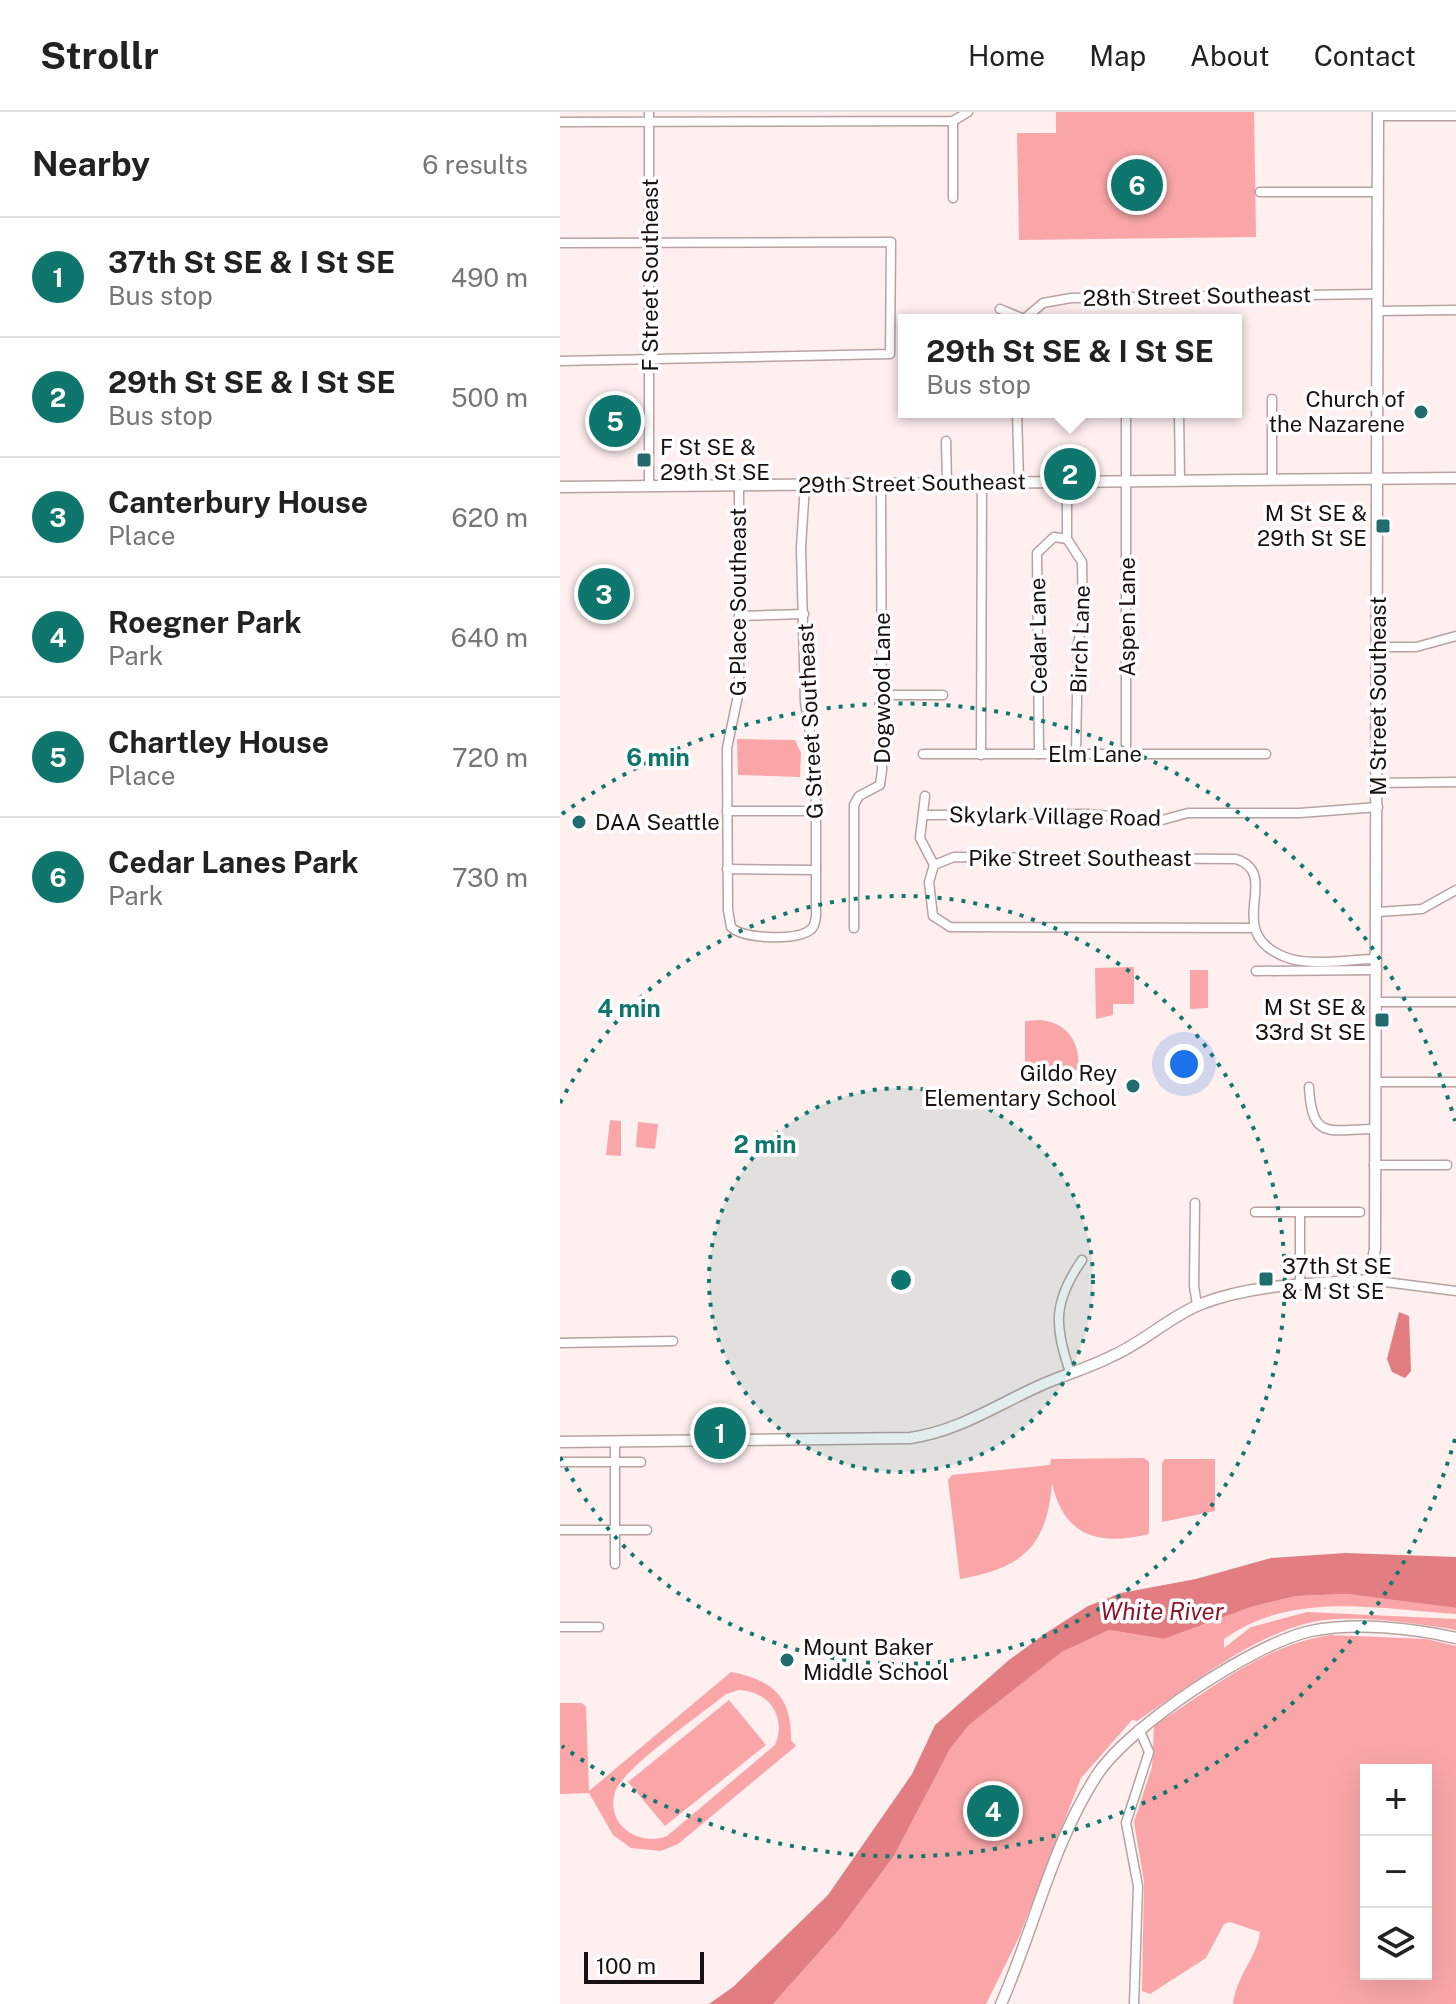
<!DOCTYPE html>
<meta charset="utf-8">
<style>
:root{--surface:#fff;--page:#f6f6f6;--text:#222;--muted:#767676;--line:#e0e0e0;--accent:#0f766e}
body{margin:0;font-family:"Public Sans",sans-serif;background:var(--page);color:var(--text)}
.controls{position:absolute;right:24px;bottom:24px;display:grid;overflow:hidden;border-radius:0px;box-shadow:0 8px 32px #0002}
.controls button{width:72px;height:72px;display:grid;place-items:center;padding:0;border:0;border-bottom:2px solid var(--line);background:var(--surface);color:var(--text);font:40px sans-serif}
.scale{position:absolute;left:24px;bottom:20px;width:120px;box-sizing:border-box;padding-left:8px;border:4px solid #191111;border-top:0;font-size:22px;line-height:28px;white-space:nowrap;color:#191111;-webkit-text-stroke:6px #fff;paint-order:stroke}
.you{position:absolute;left:624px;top:952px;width:28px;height:28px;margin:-20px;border:6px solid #fff;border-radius:50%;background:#1a73e8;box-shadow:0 0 0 12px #1a73e833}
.badge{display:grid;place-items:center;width:52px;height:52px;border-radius:50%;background:var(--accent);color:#fff;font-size:26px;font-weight:700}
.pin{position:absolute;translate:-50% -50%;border:4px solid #fff;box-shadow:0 2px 8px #0006}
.popup{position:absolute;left:338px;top:202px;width:344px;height:104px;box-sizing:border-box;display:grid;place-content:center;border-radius:0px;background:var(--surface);filter:drop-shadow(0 2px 6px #0005);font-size:26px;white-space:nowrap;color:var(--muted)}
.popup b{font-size:30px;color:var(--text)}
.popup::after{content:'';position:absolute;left:50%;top:100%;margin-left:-16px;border:16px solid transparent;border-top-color:var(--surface)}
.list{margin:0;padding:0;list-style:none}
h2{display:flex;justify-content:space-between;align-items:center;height:104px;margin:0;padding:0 32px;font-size:34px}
h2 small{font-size:26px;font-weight:400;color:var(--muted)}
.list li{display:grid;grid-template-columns:52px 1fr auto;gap:24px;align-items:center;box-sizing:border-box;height:120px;padding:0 32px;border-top:2px solid var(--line)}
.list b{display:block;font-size:30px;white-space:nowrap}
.list p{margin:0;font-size:26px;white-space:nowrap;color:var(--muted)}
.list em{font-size:26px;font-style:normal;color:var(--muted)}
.icon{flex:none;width:44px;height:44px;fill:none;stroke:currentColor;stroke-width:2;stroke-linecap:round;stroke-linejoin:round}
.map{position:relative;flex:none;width:896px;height:1892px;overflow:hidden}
header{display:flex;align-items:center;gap:48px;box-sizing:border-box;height:112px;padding:0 40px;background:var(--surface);border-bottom:2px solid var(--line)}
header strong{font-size:38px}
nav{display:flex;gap:44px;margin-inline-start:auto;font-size:28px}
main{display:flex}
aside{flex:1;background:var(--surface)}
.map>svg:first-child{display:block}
</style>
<header>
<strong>Strollr</strong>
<nav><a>Home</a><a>Map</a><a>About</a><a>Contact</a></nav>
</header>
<main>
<aside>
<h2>Nearby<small>6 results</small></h2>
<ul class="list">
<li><span class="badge">1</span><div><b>37th St SE &amp; I St SE</b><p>Bus stop</p></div><em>490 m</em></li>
<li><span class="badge">2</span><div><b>29th St SE &amp; I St SE</b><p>Bus stop</p></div><em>500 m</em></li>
<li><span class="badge">3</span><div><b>Canterbury House</b><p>Place</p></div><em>620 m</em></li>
<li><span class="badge">4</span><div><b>Roegner Park</b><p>Park</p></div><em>640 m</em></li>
<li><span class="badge">5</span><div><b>Chartley House</b><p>Place</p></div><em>720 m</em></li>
<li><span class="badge">6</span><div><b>Cedar Lanes Park</b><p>Park</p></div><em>730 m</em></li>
</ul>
</aside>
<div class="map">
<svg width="896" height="1892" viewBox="0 0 896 1892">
<rect width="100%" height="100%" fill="#ffefef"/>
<g fill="#faa6a8" fill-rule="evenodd">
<path d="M496 0H694L696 125 459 128 457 21H496Z"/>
<path d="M177 627 235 628 241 641 240 665 178 663Z"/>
<path d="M574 855V892H553V903L536 907 535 856Z"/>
<path d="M630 858H648V896L630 897Z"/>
<path d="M481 908C510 912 519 931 519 958L465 955V909Z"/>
<path d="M50 1008 61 1009V1044L46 1043Z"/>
<path d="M78 1010 98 1012 95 1037 76 1035Z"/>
<path d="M584 1346 589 1350V1422C539 1434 504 1425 492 1371 487 1436 461 1456 400 1467L388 1368 392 1363 490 1353 491 1347Z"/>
<path d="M605 1347H655V1399L602 1410V1351Z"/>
<path d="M787 1482 896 1496V1502C817 1497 732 1478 664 1527V1536L691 1515 747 1500 896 1507V1518C855 1511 789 1501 748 1511 686 1527 629 1575 577 1609L572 1608 521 1666 459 1825 426 1892H213L279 1818 334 1744 390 1637 409 1613 502 1540 549 1518 604 1527 691 1495 736 1484Z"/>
<path d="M771 1523 866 1527 896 1534V1892H673C677 1862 698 1844 700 1820L670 1810 664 1812 646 1846 590 1882 582 1879 584 1769 574 1710 592 1655 594 1614C648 1579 705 1532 771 1523ZM806 1658H866V1862H806Z"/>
<path d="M171 1560C212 1568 232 1584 231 1628L236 1634 118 1732 101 1739 71 1736 53 1723 29 1681 0 1682V1591H22L26 1595 29 1679ZM179 1578C209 1579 227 1605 215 1633L107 1724C79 1735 45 1713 55 1680 62 1657 143 1601 166 1582Z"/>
<path d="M169 1588 206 1633 105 1714 68 1670Z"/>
</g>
<g fill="#e27e82">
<path d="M839 1200 849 1204 851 1259 845 1266 832 1260 827 1247Z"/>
<path d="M786 1441 896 1445V1496L787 1482 736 1484 691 1495 604 1527 549 1518 502 1540 409 1613 390 1637 334 1744 279 1818 213 1892H149L173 1875 268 1783 352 1662 375 1613 449 1548 486 1521 528 1494 561 1481 636 1467 711 1446Z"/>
</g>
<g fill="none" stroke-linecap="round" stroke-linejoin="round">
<g stroke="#b9a1a1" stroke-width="11">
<g id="minor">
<path d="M89 0V374"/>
<path d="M818 4H896"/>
<path d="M0 10 393 9 408 0"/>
<path d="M700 80H817"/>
<path d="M393 86V9"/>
<path d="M0 131 331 130 330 242 0 249"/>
<path d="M440 197 464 207"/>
<path d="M817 199 896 198"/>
<path d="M463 208 483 191 511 186 816 182"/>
<path d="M457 300 459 370"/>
<path d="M619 300 620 369"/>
<path d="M386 329 387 370"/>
<path d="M712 367V287"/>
<path d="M507 369V427L522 450 523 511 518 531 516 642"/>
<path d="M179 373V579L167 636 168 798 171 815C183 827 232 828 247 820 254 817 255 811 256 804V659L245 590 241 436 245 372"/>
<path d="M179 504 244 502"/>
<path d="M818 535H856L896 524"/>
<path d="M321 583H383"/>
<path d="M363 642H706"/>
<path d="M479 642 477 441 494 425 507 427"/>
<path d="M566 642V300"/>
<path d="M421 643 422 370"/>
<path d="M817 671 896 670"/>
<path d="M365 684 360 726 374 753"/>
<path d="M167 699H256"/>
<path d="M364 703 527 702 602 708 628 701H740L818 695"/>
<path d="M167 757 256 758"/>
<path d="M818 800 862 797 896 778"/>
<path d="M294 816V693L299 684 320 673 322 658 321 371"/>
<path d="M692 816 390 815 373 804 369 770 374 753 394 745 676 747C724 763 660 819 725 845 750 855 790 847 817 847"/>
<path d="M696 859 817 858"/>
<path d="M817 890H896"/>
<path d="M816 970H896"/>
<path d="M749 975C752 1030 770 1017 815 1017"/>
<path d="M814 1053H887"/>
<path d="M635 1091 634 1174 637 1193"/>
<path d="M695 1100H800"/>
<path d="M810 1168 896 1179"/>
<path d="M740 1172V1101"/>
<path d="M0 1231 113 1229"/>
<path d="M510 1260C494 1213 493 1190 522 1148"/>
<path d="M55 1329V1452"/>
<path d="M0 1350H81"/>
<path d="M0 1418H87"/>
<path d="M0 1515H39"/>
<path d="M574 1892 578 1774 566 1711 589 1640 579 1617"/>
</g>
</g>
<g stroke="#b9a1a1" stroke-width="13">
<g id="tertiary">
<path d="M0 375 896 366"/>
<path d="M0 1330 350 1326C398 1319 435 1294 479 1274 503 1263 529 1256 552 1244 584 1230 609 1205 641 1192 695 1171 753 1172 810 1168L815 1136 818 0"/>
<path d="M441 1892C474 1817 492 1732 537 1663 569 1614 694 1531 751 1519 796 1510 852 1516 896 1526"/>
</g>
</g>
<use href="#minor" stroke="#fff" stroke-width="8"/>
<use href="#tertiary" stroke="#fff" stroke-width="10"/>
</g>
<circle cx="341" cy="1168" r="192" fill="#0f766e" fill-opacity=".12"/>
<g fill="none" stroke="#0f766e" stroke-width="4" stroke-dasharray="4 8">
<circle cx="341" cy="1168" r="192"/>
<path d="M0 991A384 384 0 1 1 0 1345"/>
<path d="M895 1327A576 576 0 0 1 2 1634M2 702A576 576 0 0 1 895 1009"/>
</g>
<g fill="#206c6e" stroke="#fff" stroke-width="3">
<circle cx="861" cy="300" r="8"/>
<rect x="76" y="340" width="16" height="16" rx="4"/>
<rect x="815" y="406" width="16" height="16" rx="4"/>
<circle cx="19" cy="710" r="8"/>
<rect x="814" y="900" width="16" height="16" rx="4"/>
<circle cx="573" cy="974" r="8"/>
<rect x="698" y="1159" width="16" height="16" rx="4"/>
<circle cx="227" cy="1548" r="8"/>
</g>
<g text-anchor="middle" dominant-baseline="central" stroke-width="7" stroke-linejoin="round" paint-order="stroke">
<g font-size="22" fill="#191111" stroke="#fff">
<text transform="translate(90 163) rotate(-90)">F Street Southeast</text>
<text transform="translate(637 184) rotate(-1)">28th Street Southeast</text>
<text transform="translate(352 371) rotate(-1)">29th Street Southeast</text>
<text transform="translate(178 490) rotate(-90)">G Place Southeast</text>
<text transform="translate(567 505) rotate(-90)">Aspen Lane</text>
<text transform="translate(478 524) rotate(-91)">Cedar Lane</text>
<text transform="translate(520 527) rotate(-88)">Birch Lane</text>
<text transform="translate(322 576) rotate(-90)">Dogwood Lane</text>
<text transform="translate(818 584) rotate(-90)">M Street Southeast</text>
<text transform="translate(250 609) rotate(-93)">G Street Southeast</text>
<text x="535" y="642">Elm Lane</text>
<text transform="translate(495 704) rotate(1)">Skylark Village Road</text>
<text x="520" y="746">Pike Street Southeast</text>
</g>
<g font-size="22" fill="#191111" stroke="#fff" text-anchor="end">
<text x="845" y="287">Church of<tspan x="845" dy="25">the Nazarene</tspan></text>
<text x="100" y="335" text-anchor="start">F St SE &amp;<tspan x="100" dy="25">29th St SE</tspan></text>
<text x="807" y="401">M St SE &amp;<tspan x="807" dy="25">29th St SE</tspan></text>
<text x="35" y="710" text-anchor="start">DAA Seattle</text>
<text x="806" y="895">M St SE &amp;<tspan x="806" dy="25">33rd St SE</tspan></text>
<text x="557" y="961">Gildo Rey<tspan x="557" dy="25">Elementary School</tspan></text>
<text x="722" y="1154" text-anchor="start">37th St SE<tspan x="722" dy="25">&amp; M St SE</tspan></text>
<text x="243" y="1535" text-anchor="start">Mount Baker<tspan x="243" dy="25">Middle School</tspan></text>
</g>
<g font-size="24" font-style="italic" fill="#8f152b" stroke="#fff">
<text x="602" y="1499">White River</text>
</g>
</g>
<circle cx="341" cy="1168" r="12" fill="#0f766e" stroke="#fff" stroke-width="4"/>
<g font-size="24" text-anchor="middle" font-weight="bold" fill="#0f766e" stroke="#fff" stroke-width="7" stroke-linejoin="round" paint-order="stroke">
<text x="98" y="654">6 min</text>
<text x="69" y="905">4 min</text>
<text x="205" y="1041">2 min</text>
</g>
</svg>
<div class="controls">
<button>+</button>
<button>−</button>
<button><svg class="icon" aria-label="layers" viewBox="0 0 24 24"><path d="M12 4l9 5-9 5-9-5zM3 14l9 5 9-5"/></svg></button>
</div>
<div class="scale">100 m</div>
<div class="you"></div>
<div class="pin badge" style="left:160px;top:1321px">1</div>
<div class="pin badge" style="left:510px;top:362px">2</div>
<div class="popup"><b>29th St SE &amp; I St SE</b>Bus stop</div>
<div class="pin badge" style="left:44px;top:482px">3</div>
<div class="pin badge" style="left:433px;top:1699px">4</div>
<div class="pin badge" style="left:55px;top:309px">5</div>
<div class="pin badge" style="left:577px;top:73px">6</div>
</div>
</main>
